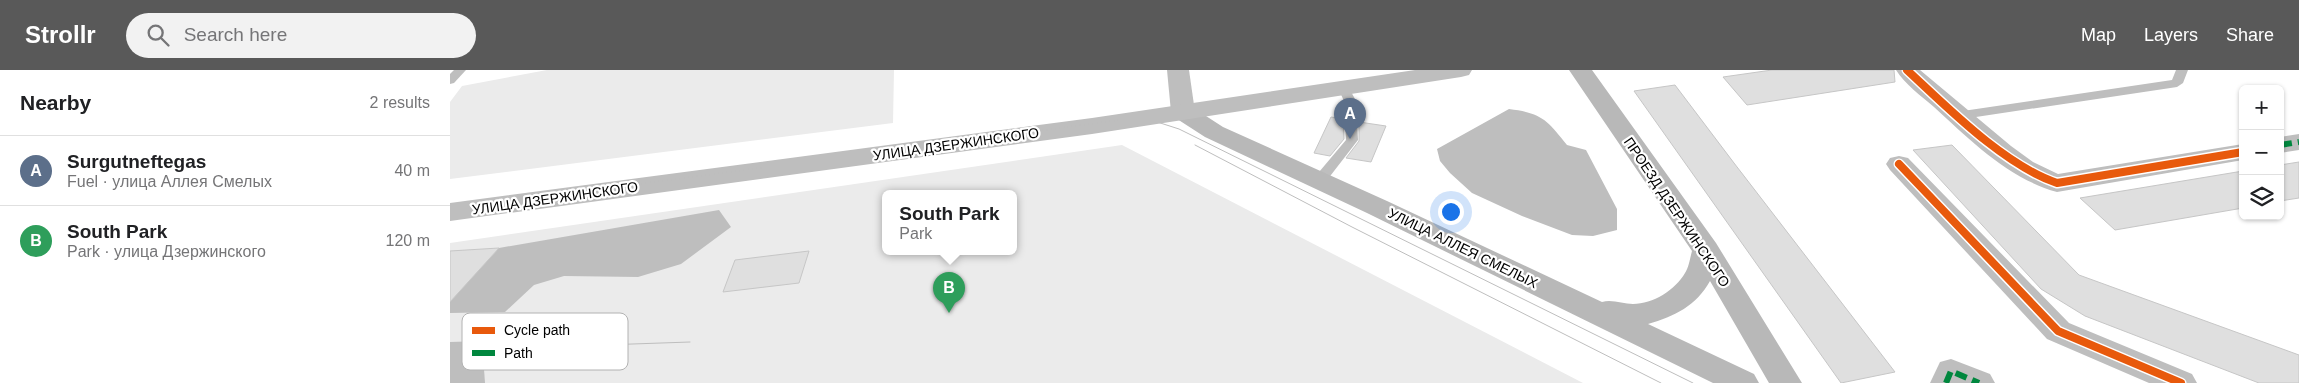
<!DOCTYPE html>
<meta charset="utf-8">
<style>
:root{--surface:#fff;--page:#f2f2f2;--text:#202124;--muted:#757577;--line:#e0e0e0;--accent:#595959}
body{margin:0;font-family:Helvetica,sans-serif;background:var(--page);color:var(--text)}
.controls{position:absolute;right:15px;top:15px;display:grid;overflow:hidden;border-radius:8px;box-shadow:0 1px 4px #0004}
.controls button{width:45px;height:45px;display:grid;place-items:center;padding:0;border:0;border-bottom:1px solid var(--line);background:var(--surface);color:var(--text);font:25px sans-serif}
.you{position:absolute;left:1000px;top:141px;width:18px;height:18px;margin:-12px;border:4px solid #fff;border-radius:50%;background:#1a73e8;box-shadow:0 0 0 8px #1a73e833}
.badge{display:grid;place-items:center;width:32px;height:32px;border-radius:50%;background:var(--accent);color:#fff;font-size:16px;font-weight:700}
.pin{position:absolute;translate:-50% -41px;filter:drop-shadow(0 1px 2px #0008)}
.pin::after{content:'';position:absolute;top:26px;width:18px;height:15px;background:inherit;clip-path:polygon(0 0,100% 0,50% 100%)}
.popup{position:absolute;left:432px;top:120px;width:135px;height:65px;box-sizing:border-box;display:grid;place-content:center;border-radius:8px;background:var(--surface);filter:drop-shadow(0 1px 4px #0005);font-size:16px;white-space:nowrap;color:var(--muted)}
.popup b{font-size:19px;color:var(--text)}
.popup::after{content:'';position:absolute;left:50%;top:100%;margin-left:-10px;border:10px solid transparent;border-top-color:var(--surface)}
.list{margin:0;padding:0;list-style:none}
h2{display:flex;justify-content:space-between;align-items:center;height:65px;margin:0;padding:0 20px;font-size:21px}
h2 small{font-size:16px;font-weight:400;color:var(--muted)}
.list li{display:grid;grid-template-columns:32px 1fr auto;gap:15px;align-items:center;box-sizing:border-box;height:70px;padding:0 20px;border-top:1px solid var(--line)}
.list b{display:block;font-size:19px;white-space:nowrap}
.list p{margin:0;font-size:16px;white-space:nowrap;color:var(--muted)}
.list em{font-size:16px;font-style:normal;color:var(--muted)}
.icon{flex:none;width:28px;height:28px;fill:none;stroke:currentColor;stroke-width:2;stroke-linecap:round;stroke-linejoin:round}
.map{position:relative;flex:none;width:1849px;height:313px;overflow:hidden}
header{display:flex;align-items:center;gap:30px;box-sizing:border-box;height:70px;padding:0 25px;background:var(--accent);color:#fff}
header strong{font-size:24px}
nav{display:flex;gap:28px;margin-inline-start:auto;font-size:18px}
.search{width:350px;height:45px;background:var(--page);display:flex;align-items:center;gap:12px;box-sizing:border-box;padding:0 18px;border-radius:28px;color:var(--muted);font-size:19px}
main{display:flex}
aside{flex:1;background:var(--surface)}
.map>svg:first-child{display:block}
</style>
<header>
<strong>Strollr</strong>
<div class="search"><svg class="icon" aria-label="search" viewBox="0 0 24 24"><circle cx="10" cy="10" r="6"/><path d="M15 15l6 6"/></svg>Search here</div>
<nav><a>Map</a><a>Layers</a><a>Share</a></nav>
</header>
<main>
<aside>
<h2>Nearby<small>2 results</small></h2>
<ul class="list">
<li><span class="badge" style="background:#5c6f8a">A</span><div><b>Surgutneftegas</b><p>Fuel · улица Аллея Смелых</p></div><em>40 m</em></li>
<li><span class="badge" style="background:#2e9e5b">B</span><div><b>South Park</b><p>Park · улица Дзержинского</p></div><em>120 m</em></li>
</ul>
</aside>
<div class="map">
<svg width="1849" height="313" viewBox="0 0 1849 313">
<rect width="100%" height="100%" fill="#fff"/>
<g fill="#ebebeb" fill-rule="evenodd">
<path d="M97 0H444L443 53 0 109V32L12 16Z"/>
<path d="M672 75 1133 313H0V173ZM435 124H563V182H435Z"/>
</g>
<g fill="#bebebe">
<path d="M1059 39C1092 43 1097 50 1117 75L1136 80 1167 139V160L1143 166 1122 165 1072 146 1022 123 1000 103 990 91 987 79Z"/>
<path d="M269 140 281 157 231 194 188 207 114 206 84 215 55 242 0 243V231L49 178Z"/>
<path d="M32 271 35 313H0V272Z"/>
</g>
<g fill="#dfdfdf" stroke="#c6c6c6">
<path d="M1322 0H1444L1445 12 1297 35 1273 7Z"/>
<path d="M1225 15 1284 93 1445 302 1391 313 1184 21Z"/>
<path d="M881 47 893 49 894 69 880 86 864 83Z"/>
<path d="M909 52 936 56 921 92 896 88 909 71Z"/>
<path d="M1502 75 1629 205 1849 285V313H1809L1635 246 1591 219 1463 80Z"/>
<path d="M1849 92V128L1830 131V95Z"/>
<path d="M1793 101V138L1665 160 1630 128Z"/>
<path d="M49 178 0 232V181Z"/>
<path d="M359 181 349 213 273 222 285 190Z"/>
</g>
<g fill="none" stroke-linecap="round" stroke-linejoin="round">
<g fill="#bebebe" fill-rule="evenodd">
<path d="M4 0H16L4 13 0 14V4Z"/>
<path d="M1726 0H1738L1733 13 1727 17 1506 50 1500 46 1506 42 1722 10Z"/>
<path d="M894 14 898 16 906 31 908 70 874 114H864L862 111 864 108 896 70 894 31 888 18Z"/>
</g>
<g fill="#bebebe" fill-rule="evenodd">
<path d="M717 0H739L745 42 742 47 733 49 724 47 721 42Z"/>
<path d="M1446 0H1470L1561 76 1583 92 1608 104 1793 74V90L1607 122C1559 109 1520 70 1484 37 1471 26 1455 14 1446 0Z"/>
<path d="M1849 64V80L1830 83V67Z"/>
<path d="M1449 86 1458 88 1619 253 1742 304 1747 313H1699L1597 269 1440 100 1436 94 1440 88Z"/>
<path d="M1501 289 1540 304 1545 313H1480L1490 292Z"/>
</g>
<path fill="#b8b8b8" fill-rule="evenodd" d="M1119 0H1142L1266 173 1352 313H1319L1260 211C1246 236 1225 246 1198 254L1304 304 1309 313H1263L917 143 755 67 724 47 721 42 724 37 733 35 742 37 773 57 937 131 1152 232C1162 229 1173 234 1183 234 1203 234 1225 220 1235 203 1239 197 1240 188 1242 181Z"/>
<path fill="#bebebe" fill-rule="evenodd" d="M965 0H1022L1019 5 1011 7 642 64 0 151V133L642 48Z"/>
<g stroke="#bebebe" stroke-width="1">
<path d="M745 75 902 157 1211 313"/>
<path d="M0 139 670 50H701L729 59 1243 313"/>
<path d="M154 275 240 272"/>
</g>
<g stroke="#00873e" stroke-width="6" stroke-dasharray="12 6" stroke-linecap="butt">
<path d="M1830 75 1849 72"/>
<path d="M1496 313 1501 301 1529 313"/>
</g>
<g stroke="#fff" stroke-width="11">
<g id="cycleway">
<path d="M1457 0C1498 38 1554 95 1607 113L1793 82"/>
<path d="M1449 94 1608 261 1731 313"/>
</g>
</g>
<use href="#cycleway" stroke="#e8590c" stroke-width="8"/>
</g>
<g text-anchor="middle" dominant-baseline="central" stroke-width="4.5" stroke-linejoin="round" paint-order="stroke">
<g font-size="14" fill="#000" stroke="#fff">
<text transform="translate(506 74) rotate(-8)">УЛИЦА ДЗЕРЖИНСКОГО</text>
<text transform="translate(105 128) rotate(-8)">УЛИЦА ДЗЕРЖИНСКОГО</text>
<text transform="translate(1227 142) rotate(56)">ПРОЕЗД ДЗЕРЖИНСКОГО</text>
<text transform="translate(1013 178) rotate(26)">УЛИЦА АЛЛЕЯ СМЕЛЫХ</text>
</g>
</g>
<rect x="12" y="243" width="166" height="57" rx="8" fill="#fff" stroke="#b2b2b2" stroke-width="1"/>
<rect x="22" y="257" width="23" height="7" fill="#e8590c"/>
<rect x="22" y="280" width="23" height="6" fill="#00873e"/>
<g font-size="14" fill="#000">
<text x="54" y="265">Cycle path</text>
<text x="54" y="288">Path</text>
</g>
</svg>
<div class="controls">
<button>+</button>
<button>−</button>
<button><svg class="icon" aria-label="layers" viewBox="0 0 24 24"><path d="M12 4l9 5-9 5-9-5zM3 14l9 5 9-5"/></svg></button>
</div>
<div class="you"></div>
<div class="pin badge" style="left:900px;top:69px;background:#5c6f8a">A</div>
<div class="pin badge" style="left:499px;top:243px;background:#2e9e5b">B</div>
<div class="popup"><b>South Park</b>Park</div>
</div>
</main>
